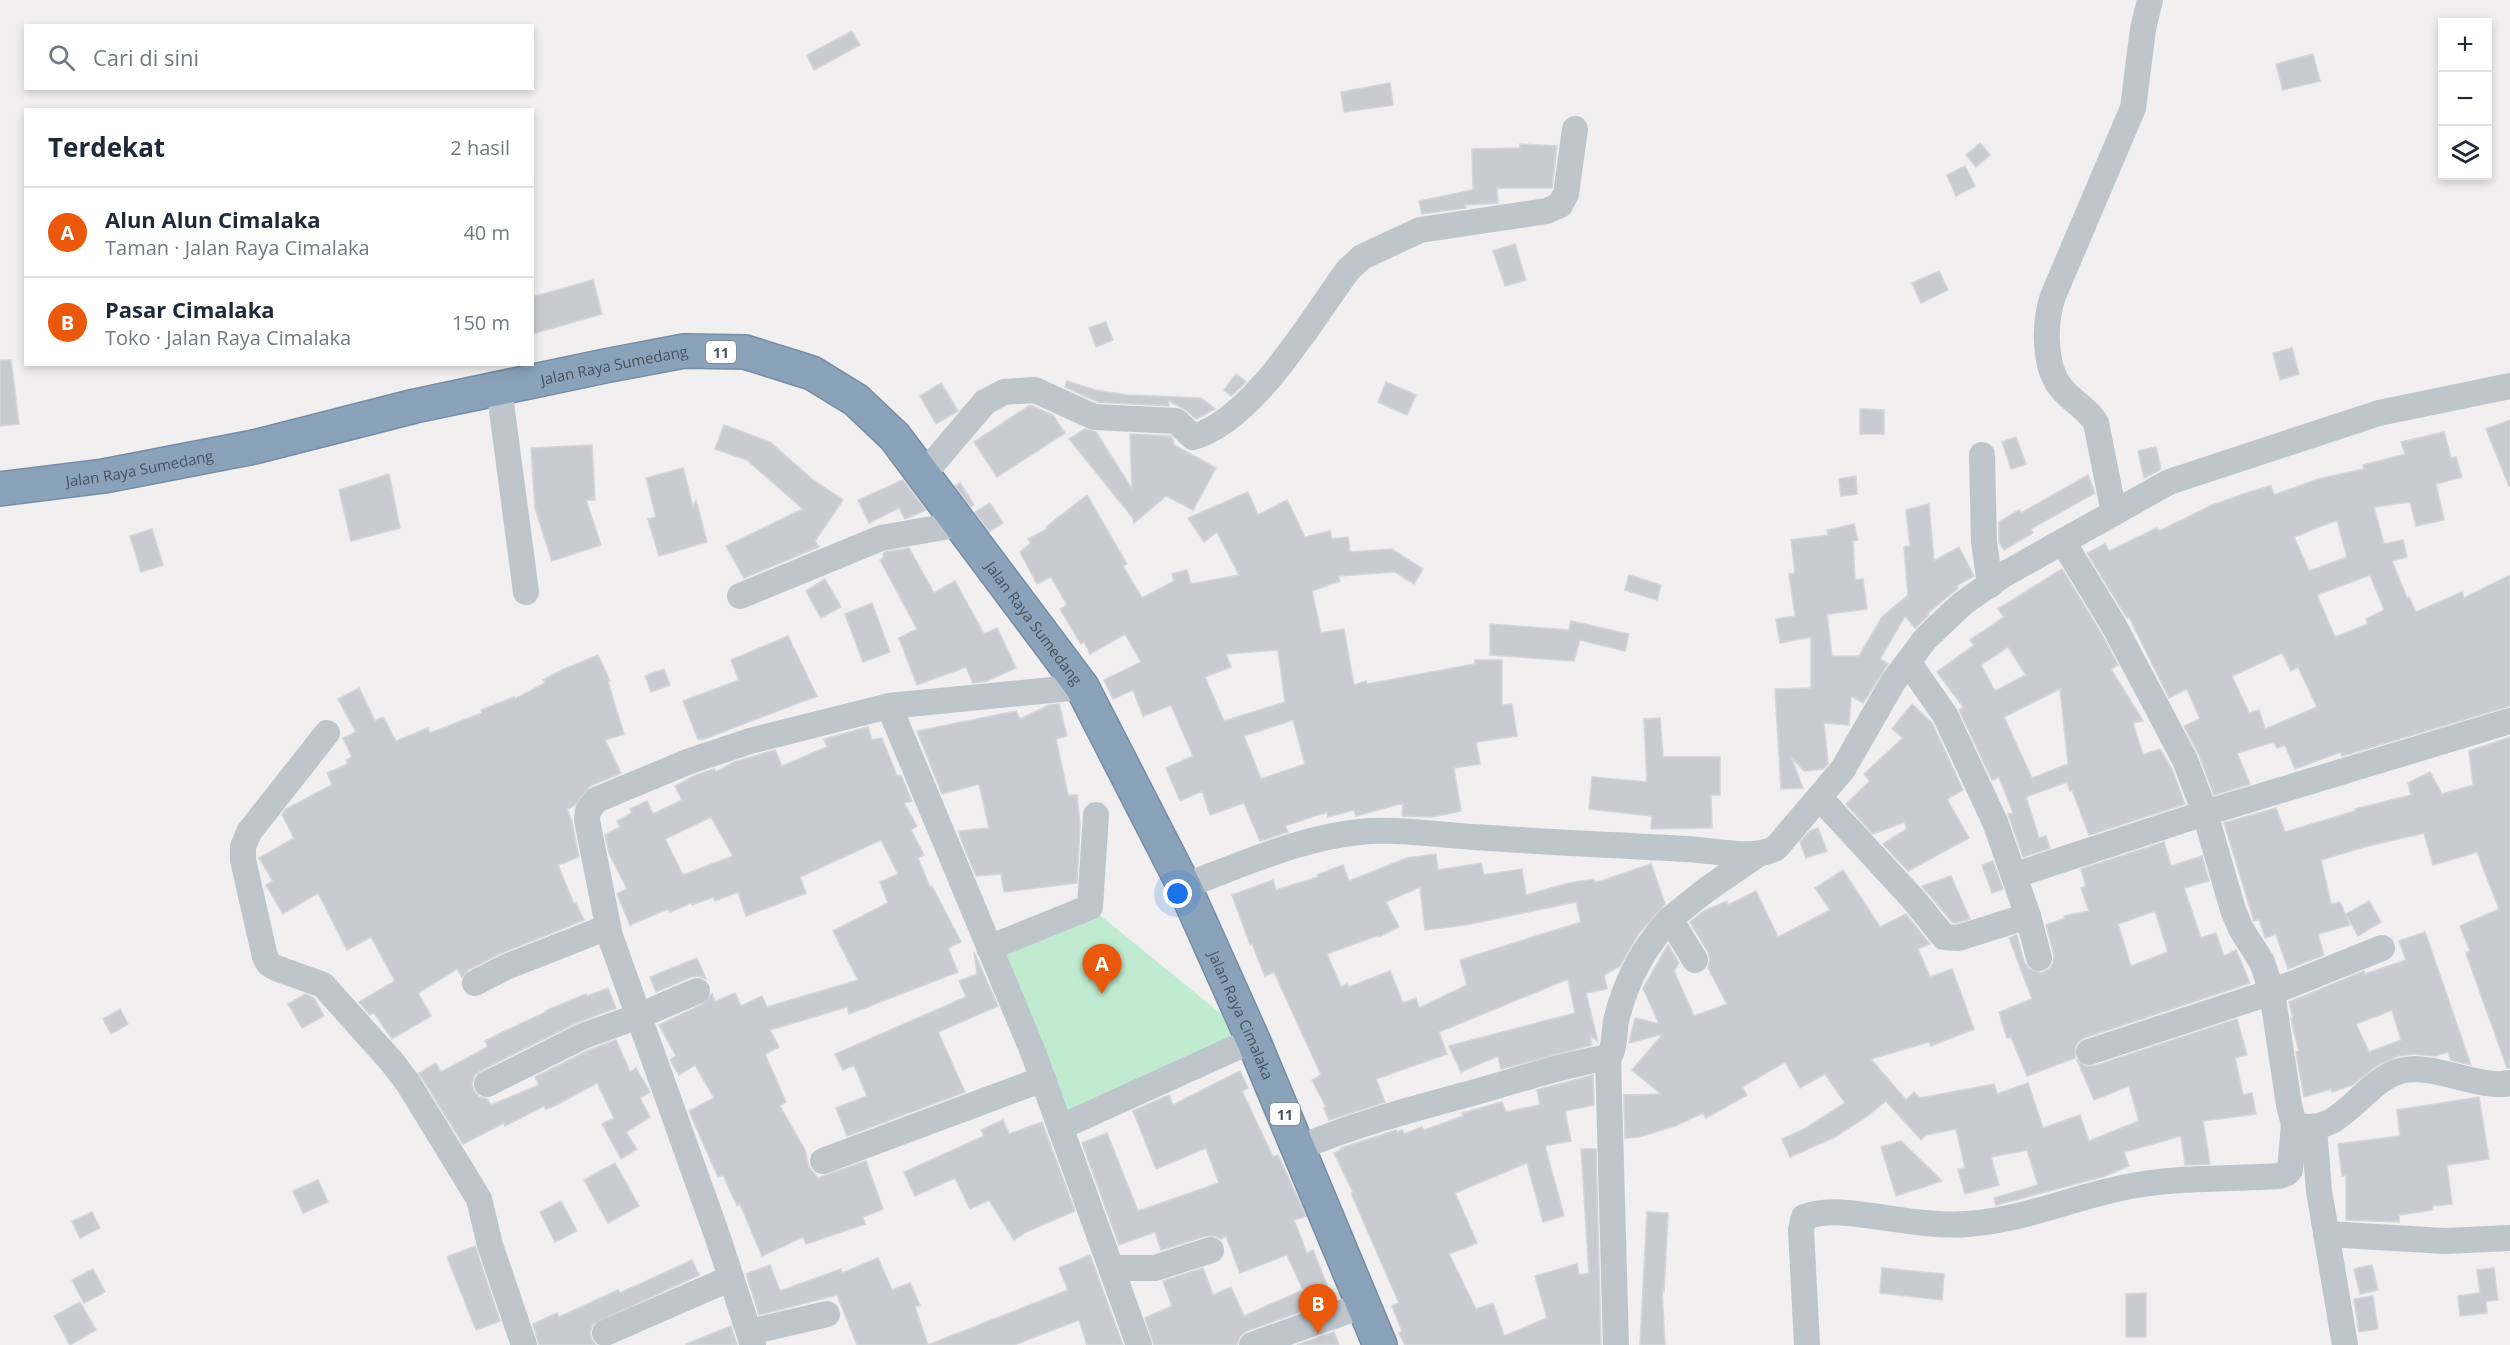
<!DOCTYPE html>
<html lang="id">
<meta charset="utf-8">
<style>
:root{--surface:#fff;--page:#f6f6f7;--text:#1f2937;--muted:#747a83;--line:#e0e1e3;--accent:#ea580c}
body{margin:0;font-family:"Open Sans",sans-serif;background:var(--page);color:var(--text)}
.controls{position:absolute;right:18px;top:18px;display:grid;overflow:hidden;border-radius:0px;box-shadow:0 3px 9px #0003}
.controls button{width:54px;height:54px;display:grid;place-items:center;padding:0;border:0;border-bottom:2px solid var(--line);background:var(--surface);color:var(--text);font:30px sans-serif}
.you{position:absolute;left:1178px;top:894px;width:21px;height:21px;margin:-15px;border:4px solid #fff;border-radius:50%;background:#1a73e8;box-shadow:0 0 0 9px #1a73e833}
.badge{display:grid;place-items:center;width:39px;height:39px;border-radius:50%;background:var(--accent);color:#fff;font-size:20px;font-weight:700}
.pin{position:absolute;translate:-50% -50px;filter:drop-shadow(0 2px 3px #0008)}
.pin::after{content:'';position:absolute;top:32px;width:21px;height:18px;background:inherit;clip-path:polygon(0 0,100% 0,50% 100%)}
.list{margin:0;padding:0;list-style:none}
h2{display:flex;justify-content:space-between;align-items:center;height:78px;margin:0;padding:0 24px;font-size:26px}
h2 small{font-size:20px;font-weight:400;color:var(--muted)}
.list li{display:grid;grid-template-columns:39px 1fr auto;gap:18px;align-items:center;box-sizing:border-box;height:90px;padding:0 24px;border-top:2px solid var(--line)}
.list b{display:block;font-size:22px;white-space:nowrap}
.list p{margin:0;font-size:20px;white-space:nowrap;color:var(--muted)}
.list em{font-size:20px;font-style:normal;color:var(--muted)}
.icon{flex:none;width:33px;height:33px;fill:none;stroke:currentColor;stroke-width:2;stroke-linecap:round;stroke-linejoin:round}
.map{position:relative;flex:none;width:2510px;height:1345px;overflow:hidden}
.search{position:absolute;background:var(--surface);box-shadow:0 3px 9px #0003;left:24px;top:24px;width:510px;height:66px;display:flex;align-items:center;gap:15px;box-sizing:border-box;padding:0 21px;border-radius:0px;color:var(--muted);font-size:22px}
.panel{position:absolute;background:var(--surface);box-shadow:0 3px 9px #0003;left:24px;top:108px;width:510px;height:258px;border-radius:0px}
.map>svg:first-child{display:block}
</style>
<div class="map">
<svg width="2510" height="1345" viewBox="0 0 2510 1345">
<rect width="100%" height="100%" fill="#f1efef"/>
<path fill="#c1ebd0" d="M1090 907 1253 1040 1061 1127 989 948Z"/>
<g fill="#c9cbd1" stroke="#d3d5da" stroke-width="1.5" fill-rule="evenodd">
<path d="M852 31 860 45 814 70 807 55Z"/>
<path d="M2313 54 2320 81 2283 90 2276 64Z"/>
<path d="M1390 83 1393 105 1344 112 1341 92Z"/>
<path d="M1980 143 1990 155 1976 167 1966 155Z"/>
<path d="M1520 144 1557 146 1552 188H1497L1498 203 1465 205 1466 208 1422 214 1419 201 1473 190 1472 149 1520 148Z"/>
<path d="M1965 166 1975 186 1956 196 1947 175Z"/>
<path d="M1515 244 1526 280 1505 286 1493 251Z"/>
<path d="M1939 271 1948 290 1921 303 1912 283Z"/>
<path d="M593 280 602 314 532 334V297Z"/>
<path d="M1106 322 1113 340 1096 347 1089 328Z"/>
<path d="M2292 348 2299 374 2280 380 2273 353Z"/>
<path d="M0 360H11L19 424 0 426Z"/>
<path d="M1236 374 1246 382 1231 396 1224 390Z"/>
<path d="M1067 381 1095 390 1128 395 1201 398 1215 409 1196 419 1186 410 1168 400 1169 406 1098 402 1065 387Z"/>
<path d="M1386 382 1416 395 1407 415 1378 402Z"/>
<path d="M941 383 958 411 936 424 920 396Z"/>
<path d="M1030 405 1053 415 1065 433 997 477 974 442Z"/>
<path d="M1860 409 1884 410V434H1860Z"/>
<path d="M2510 420V486H2509L2486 429Z"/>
<path d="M724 425 770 442 812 479 843 500 815 541 819 547 744 578 726 546 803 509 747 460 715 449Z"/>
<path d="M1085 429 1096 432 1132 489 1130 434 1170 436 1173 439 1174 445 1216 468 1193 510 1166 496 1134 523 1133 518 1069 439Z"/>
<path d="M2444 432 2451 458 2456 457 2462 477 2436 484 2444 520 2416 526 2410 502 2374 507 2384 544 2403 540 2407 557 2392 561 2407 598 2409 597 2416 612 2462 592 2464 598 2510 575V706L2342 756 2341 752 2295 769 2285 745 2277 748 2274 742 2237 753 2250 784 2214 795 2199 755 2184 726 2200 719 2187 689 2169 698 2129 617 2127 618 2087 553 2105 544 2109 551 2157 528 2159 531 2210 506 2246 493 2271 486 2274 495 2318 479 2364 469 2363 465 2405 454 2401 442ZM2337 520 2347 557 2309 571 2294 537ZM2370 575 2384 610 2366 619 2368 624 2335 637 2317 595ZM2282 653 2291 671 2298 667 2317 707 2265 729 2259 710 2249 713 2232 676Z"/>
<path d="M2016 437 2026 464 2011 469 2002 442Z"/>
<path d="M592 445 595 500H586L601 545 552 561 535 508 531 448Z"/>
<path d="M2156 447 2161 469 2144 478 2138 451Z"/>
<path d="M683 468 693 507 696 500 707 542 659 556 648 519 656 517 646 478Z"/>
<path d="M389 474 400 528 351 541 339 490Z"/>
<path d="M2088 475 2095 493 2031 529 2033 533 2004 550 1999 542V522L2019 510 2021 513Z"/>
<path d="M1856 476 1857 494 1841 496 1839 479Z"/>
<path d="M903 480 926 510 905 519 899 508 869 523 858 500Z"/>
<path d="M960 483 974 505 971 507 955 486Z"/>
<path d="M1248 492 1258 515 1287 500 1305 537 1330 531 1332 539 1348 537 1350 552 1392 549 1423 569 1414 584 1395 572 1338 576 1340 581 1312 591 1321 633 1344 629 1354 685 1366 681 1367 684 1475 664V660H1502V705L1512 704 1517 736 1476 742 1480 764 1454 768 1461 811 1432 817 1402 816 1403 803 1356 816 1354 810 1328 817 1327 812 1285 826 1288 832 1260 841 1244 803 1210 815 1202 791 1180 801 1166 768 1193 756 1171 705 1143 716 1133 690 1113 699 1104 680 1141 662 1125 634 1090 654 1084 642 1081 644 1060 609 1067 605 1051 577 1037 584 1020 552 1031 543 1028 539 1047 529 1046 527 1087 495 1127 564 1123 566 1142 598 1174 581 1172 574 1187 570 1191 584 1239 575 1217 532 1204 542 1188 518ZM1278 650 1285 702 1224 721 1205 677 1231 667 1226 654ZM1293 720 1305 764 1261 779 1244 736Z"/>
<path d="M990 503 1003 523 989 532 975 512Z"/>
<path d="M1929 504 1934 561 1959 547 1974 576 1956 586 1958 588 1927 614 1929 615 1915 628 1905 616 1880 659 1888 664 1863 703 1851 696 1849 725 1824 723 1828 764 1823 769 1804 771 1791 757 1803 788 1781 789 1775 689 1811 688V637L1780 643 1776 619 1795 616 1789 574 1795 573 1791 540 1828 535 1827 530 1854 524 1858 540 1853 541 1855 580 1863 579 1867 609 1827 614 1832 656H1859L1882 617 1908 595 1904 547 1910 546 1906 510Z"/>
<path d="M152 529 163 565 141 572 130 536Z"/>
<path d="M909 548 934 593 955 581 984 634 997 628 1016 668 987 681 973 683 966 667 917 685 899 638 917 629 880 560 884 557 883 554 885 552Z"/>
<path d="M2062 569 2100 631 2118 665 2111 669 2143 721 2133 723 2143 755 2160 749 2172 769 2185 804 2089 835 2072 790 2070 791 2067 782 2026 797 2039 838 2046 836 2050 848 2023 857 2008 814 2013 813 1999 777 1992 780 1959 710 1964 708 1937 672 1974 645 1970 640 2004 617 1998 609ZM2008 647 2026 675 1995 691 1981 665ZM2060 689 2068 764 2032 778 2004 717Z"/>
<path d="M1629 575 1661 585 1657 600 1625 590Z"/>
<path d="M825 579 841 607 821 618 806 591Z"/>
<path d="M872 603 890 652 863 662 845 614Z"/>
<path d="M1571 621 1629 634 1625 651 1580 640 1574 661 1490 655V624L1569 630Z"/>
<path d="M788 636 817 696 704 739H698L683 701 739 680 731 660Z"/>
<path d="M598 655 610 681 608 682 624 734 605 740 621 773 590 786 575 805 567 809 572 822 579 857 558 865 574 904 576 903 584 920 499 954 468 970 462 977 457 969 418 993 431 1016 392 1039 374 1013 370 1015 359 1002 395 981 371 937 347 950 318 893 283 914 266 885 273 881 259 858 294 838 282 815 286 809 332 785 327 773 348 764 346 760 352 757 343 738 356 732 338 699 359 688 375 721 383 717 396 741 428 728 430 733 482 713 481 710 514 697 515 699 545 683 543 680 562 670Z"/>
<path d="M664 669 670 685 651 692 645 676Z"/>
<path d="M1059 704 1067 736 1056 739 1068 795H1077L1080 825 1077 883 1004 892 1001 874 976 876 960 837 959 831 989 828 979 784 942 794 917 731 1016 711 1020 719 1049 705Z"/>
<path d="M1912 704 1932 723 1963 790 1947 799 1969 838 1908 871 1883 844 1907 829 1904 822 1873 834 1846 804 1870 781 1864 774 1903 738 1892 729Z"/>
<path d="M1660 718 1663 757H1720V795H1711L1712 828 1651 829 1652 816 1589 809 1592 777 1647 782 1644 719Z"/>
<path d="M868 727 872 740 882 738 897 776 901 775 912 801 904 803 917 826 911 830 924 855 918 858 930 887 932 886 961 942 948 948 958 972 849 1014 847 1007 770 1030 779 1047 765 1054 786 1102 780 1106 805 1150 809 1167 818 1178 866 1161 883 1209 863 1217 865 1224 806 1244 803 1237 762 1256 740 1204 737 1206 723 1175 718 1177 689 1111 714 1098 695 1065 679 1075 670 1060 676 1056 659 1025 703 1004 712 994 715 1002 735 993 741 1006 762 996 767 1007 858 980 833 931 888 903 880 882 898 874 881 840 800 877 806 893 746 916 738 892 715 901 714 897 692 905 691 903 670 912 668 909 630 925 617 894 627 889 609 853 605 835 620 827 617 821 632 813 630 809 647 801 653 814 682 800 675 786 696 775 714 769 716 772 734 762 775 750 782 766 827 747 824 739ZM711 817 733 856 683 875 665 839Z"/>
<path d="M2510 737V1068H2507L2466 953 2470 951 2460 926 2499 909 2477 852 2433 865 2424 833 2364 847 2321 860 2331 904 2340 902 2350 925 2318 934 2324 955 2288 969 2276 934 2265 938 2259 919 2254 921 2224 823 2276 808 2285 832 2355 811V809L2411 795 2408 783 2430 772 2442 794 2473 785 2469 751Z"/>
<path d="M1818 828 1827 851 1806 858 1800 842 1810 831Z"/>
<path d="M2164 842 2171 866 2202 856 2209 881 2184 888 2201 938 2216 933 2224 956 2236 950 2250 983 2084 1038 2078 1042 2075 1048V1058L2027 1076 2011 1037 2007 1038 1999 1012 2032 999 2009 938 2017 935 2024 962 2029 969 2042 973 2049 969 2053 963 2054 955 2046 925 2065 918 2064 916 2089 911 2081 888 2086 886 2081 869ZM2155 911 2168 952 2131 966 2118 924Z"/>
<path d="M1436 854 1438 870 1481 863 1484 875 1522 869 1526 895 1569 883 1594 879 1595 883 1651 864 1665 904 1639 933 1620 966 1604 975 1607 989 1586 993 1598 1042 1590 1035 1592 1045 1501 1069 1498 1056 1461 1072 1449 1046 1575 1013 1568 979 1439 1032 1447 1054 1376 1079 1385 1102 1329 1120 1324 1108 1326 1107 1312 1080 1321 1075 1274 972 1265 976 1252 944 1250 945 1232 895 1273 880 1276 890 1318 877 1317 875 1343 865 1349 881 1407 858ZM1420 887 1425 930 1465 925 1576 902 1581 922 1460 960 1467 985 1419 1008 1416 998 1403 1003 1390 971 1349 987 1347 984 1341 987 1327 954 1379 935V937L1399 927 1386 902Z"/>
<path d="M1993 861 2003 889 1992 893 1982 865Z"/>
<path d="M1843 870 1880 927 1906 914 1930 944 1918 949 1930 977 1952 969 1974 1029 1931 1046 1929 1042 1871 1059 1906 1100 1914 1092 1920 1098 1994 1084 1997 1094 2028 1083 2043 1128 2080 1115 2089 1141 2139 1121 2129 1086 2094 1100 2077 1060 2085 1066H2094L2237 1019 2247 1055 2235 1058 2243 1095 2252 1093 2256 1114 2203 1121 2210 1164 2185 1165 2181 1136 2124 1152 2129 1166 2102 1177 1996 1205 1994 1198 2038 1185 2027 1150 1991 1157 1999 1185 1965 1194 1958 1169 1965 1168 1956 1129 1926 1135 1921 1140 1886 1101 1866 1117 1835 1137 1790 1157 1782 1139 1804 1129 1845 1103 1825 1074 1800 1088 1785 1062 1742 1087 1747 1095 1706 1118 1703 1113 1675 1126 1639 1137 1625 1138 1624 1095 1661 1094 1632 1070 1663 1034 1629 1043 1635 1018 1659 1024 1643 988 1668 945 1679 963 1674 971 1694 1016 1727 1004 1708 968 1710 960 1708 952 1690 922 1704 911 1727 901 1728 905 1756 891 1778 937 1830 910 1815 888Z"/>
<path d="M1951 876 1970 919 1956 923 1952 922 1922 886Z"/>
<path d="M2369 901 2381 922 2358 936 2346 914Z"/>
<path d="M2425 932 2471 1065 2451 1060 2448 1052 2435 1056 2414 1054 2398 1056 2378 1065 2352 1085 2332 1092 2331 1089 2304 1097 2296 1052 2299 1051 2293 1029 2291 1018H2293L2289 1002 2364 971 2365 974 2406 960 2399 941ZM2392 1010 2401 1040 2369 1052 2356 1024Z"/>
<path d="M974 952 998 1006 938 1032 965 1092 847 1136 836 1108 867 1096 854 1065 843 1070 835 1054 966 997 959 981 977 974Z"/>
<path d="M697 958 706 979 698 976 691 977 656 992 650 977Z"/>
<path d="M608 988 616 1008 576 1023 480 1071 474 1076 472 1084 474 1091 479 1097 487 1099 491 1105 539 1085 535 1077 589 1050 616 1040 630 1072 636 1068 650 1092 640 1098 650 1117 626 1132 637 1149 621 1159 602 1124 614 1118 597 1083 558 1104 546 1109 544 1106 505 1126 504 1123 463 1144 419 1073 436 1063 441 1072 488 1047 485 1041 505 1031 546 1012 545 1011 586 994 587 996Z"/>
<path d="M305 994 314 998 324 1016 302 1028 288 1004Z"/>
<path d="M120 1009 128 1024 111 1034 103 1019Z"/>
<path d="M1240 1071 1248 1088 1242 1091 1273 1157 1278 1155 1306 1216 1294 1220 1307 1253 1313 1250 1333 1300 1247 1331 1240 1336 1237 1345H1154L1145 1318 1172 1306 1163 1281 1203 1268 1213 1295 1231 1287 1244 1316 1303 1290 1287 1255 1240 1273 1226 1236 1221 1239 1215 1236H1206L1161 1250 1155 1232 1119 1245 1082 1143 1107 1133 1138 1211 1219 1183 1206 1148 1156 1169 1133 1111 1169 1095 1173 1105Z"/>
<path d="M1593 1075 1594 1105 1565 1111 1571 1141 1545 1146 1564 1216 1543 1222 1527 1163 1455 1193 1477 1243 1449 1254 1476 1309 1493 1303 1504 1336 1547 1318 1535 1276 1577 1264 1579 1275 1589 1273 1581 1149H1596L1601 1345H1405L1399 1333 1402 1331 1392 1306 1399 1303 1351 1193 1353 1192 1334 1153 1342 1149 1341 1148 1396 1130 1397 1132 1402 1130 1404 1134 1422 1127 1424 1130 1463 1116 1462 1113 1502 1102 1506 1112 1540 1105 1537 1090Z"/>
<path d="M2479 1097 2489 1159 2447 1165 2452 1204 2432 1206 2433 1210 2399 1215V1222L2346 1220V1175L2342 1176 2338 1144 2400 1136 2397 1110Z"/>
<path d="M1003 1120 1009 1134 1042 1122 1075 1211 1026 1232 1014 1240 989 1200 970 1209 955 1178 915 1196 904 1172 984 1136 981 1130Z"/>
<path d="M1901 1141 1942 1181 1896 1196 1881 1147Z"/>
<path d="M615 1163 639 1206 608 1223 584 1180Z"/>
<path d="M318 1180 328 1202 303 1213 293 1191Z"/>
<path d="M561 1201 577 1231 555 1242 540 1212Z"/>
<path d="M92 1212 100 1228 80 1238 72 1221Z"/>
<path d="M1647 1212 1668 1213 1664 1292 1662 1291 1665 1345H1640Z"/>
<path d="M475 1246 500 1321 476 1330 447 1257Z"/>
<path d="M1090 1255 1123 1345H1087L1079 1320 1014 1345H928L1068 1290 1059 1268Z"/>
<path d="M878 1258 892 1290 910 1283 920 1305 915 1307 928 1345H857L837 1295 759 1315 746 1274 770 1265 780 1291 841 1269 842 1273Z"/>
<path d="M692 1260 699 1275 593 1324 590 1332 592 1340 596 1345H539L533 1324 557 1313 559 1317 618 1290 620 1293Z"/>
<path d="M2372 1265 2378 1290 2360 1294 2354 1269Z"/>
<path d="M1882 1268 1944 1274 1942 1300 1880 1293Z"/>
<path d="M2494 1268 2498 1300 2486 1301 2487 1313 2460 1316 2458 1296 2480 1293 2477 1270Z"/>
<path d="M93 1269 105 1292 84 1303 72 1280Z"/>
<path d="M2146 1293V1337H2126V1294Z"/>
<path d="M2373 1296 2378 1329 2359 1332 2354 1299Z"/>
<path d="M80 1302 96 1330 70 1345 54 1316Z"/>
<path d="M731 1326 737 1345H686V1344Z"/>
<path d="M1334 1332 1339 1345H1297Z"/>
</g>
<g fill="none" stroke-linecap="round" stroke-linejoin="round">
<g stroke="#768da5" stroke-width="36">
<g id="highway">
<path id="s1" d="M0 489 104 476 254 447 415 406 605 366 684 351 745 352 812 373 856 400 895 437 1082 687 1184 886 1253 1040 1380 1345"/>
</g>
</g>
<g stroke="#bec6cc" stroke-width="26">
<path d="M499 388 526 592"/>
<path d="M1982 455 1984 542 1990 585"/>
<path d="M923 475 985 402 1004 392 1035 390 1094 417 1176 421 1193 437C1253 421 1312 319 1348 270L1362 257 1420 230 1547 211 1560 205 1566 194 1575 129"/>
<path d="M2114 513 2096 423C2088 409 2073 402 2063 390 2043 369 2044 322 2053 296L2133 108 2143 29 2150 0"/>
<path d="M2063 542 2113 624 2185 760 2205 813 2233 910 2241 929 2262 962 2272 992 2382 948"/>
<path d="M740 596 881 538 961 524"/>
<path d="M1908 662 1945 715 1995 822 2028 916 2039 958"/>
<path d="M889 706 1033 1052 1139 1345"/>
<path d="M327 733 249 832 243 847V860L265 957 269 964 276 968 323 985 392 1062 408 1083 479 1199 490 1245 524 1345"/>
<path d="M1820 798 1914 900 1944 937 1958 938 2028 916"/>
<path d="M2015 875 2205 813 2510 721"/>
<path d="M1184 886C1244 864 1306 835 1370 831 1406 829 1439 835 1474 837 1545 842 1616 845 1687 849 1713 850 1754 861 1776 848L1843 769 1893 682 1926 638 1962 604 2003 575 2169 482 2379 413 2510 386"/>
<path d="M1670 919 1706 890 1757 855"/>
<path d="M989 948 1090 907 1096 815"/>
<path d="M475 983 506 967 608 927"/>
<path d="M2089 1052 2272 992 2289 1105 2294 1124C2339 1141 2361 1082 2400 1071 2432 1062 2479 1090 2510 1083"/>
<path d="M1608 1058 1616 1345"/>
<path d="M487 1084 583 1036 639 1016 697 991"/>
<path d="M1061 1127 1253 1040"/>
<path d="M2314 1128 2319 1191 2345 1345"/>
<path d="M1299 1148C1355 1124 1413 1109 1472 1093 1518 1080 1563 1065 1609 1057 1615 1047 1614 1032 1616 1021 1625 983 1643 948 1670 919L1695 960"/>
<path d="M823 1161 1043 1079"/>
<path d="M2326 1234 2445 1241 2510 1238"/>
<path d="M1113 1268H1155L1211 1250"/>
<path d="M750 1332 827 1314"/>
<path d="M605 1333 731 1278"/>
<path d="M753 1345 718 1238 610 936 587 820 588 811 596 800 690 761 750 741 889 706 1082 687"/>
<path d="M1252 1345 1364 1305"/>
<path d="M1807 1345 1801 1230 1804 1217C1831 1208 1859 1214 1886 1218 1913 1222 1941 1226 1968 1224 2027 1220 2080 1194 2137 1185 2184 1177 2232 1179 2279 1176L2287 1173 2290 1170 2294 1124"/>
</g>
<use href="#highway" stroke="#8aa2ba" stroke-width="33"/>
</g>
<g text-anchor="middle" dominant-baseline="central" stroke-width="5" stroke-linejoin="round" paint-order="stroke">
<g fill="#fff" stroke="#7f868c" stroke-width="1.5">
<rect x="706" y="341" width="30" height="22" rx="4.5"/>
<rect x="1270" y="1103" width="30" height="22" rx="4.5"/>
</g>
<g font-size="14" font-weight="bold" fill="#48525b">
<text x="721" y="352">11</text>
<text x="1285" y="1114">11</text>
</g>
<g font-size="15" fill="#48525b" stroke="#fff">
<text stroke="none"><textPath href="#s1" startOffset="627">Jalan Raya Sumedang</textPath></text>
<text stroke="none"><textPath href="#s1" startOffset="141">Jalan Raya Sumedang</textPath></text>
<text stroke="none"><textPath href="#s1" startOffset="1167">Jalan Raya Sumedang</textPath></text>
<text stroke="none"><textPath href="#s1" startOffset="1612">Jalan Raya Cimalaka</textPath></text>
</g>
</g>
</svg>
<div class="controls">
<button>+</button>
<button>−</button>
<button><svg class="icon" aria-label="layers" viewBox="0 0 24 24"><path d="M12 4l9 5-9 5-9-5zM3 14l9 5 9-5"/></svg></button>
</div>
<div class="you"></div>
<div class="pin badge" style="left:1102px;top:994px">A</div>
<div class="pin badge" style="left:1318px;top:1334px">B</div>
<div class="search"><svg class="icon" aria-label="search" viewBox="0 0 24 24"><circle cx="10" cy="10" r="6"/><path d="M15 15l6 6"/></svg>Cari di sini</div>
<section class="panel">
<h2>Terdekat<small>2 hasil</small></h2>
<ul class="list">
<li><span class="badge">A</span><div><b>Alun Alun Cimalaka</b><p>Taman · Jalan Raya Cimalaka</p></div><em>40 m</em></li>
<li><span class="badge">B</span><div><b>Pasar Cimalaka</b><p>Toko · Jalan Raya Cimalaka</p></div><em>150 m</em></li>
</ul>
</section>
</div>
